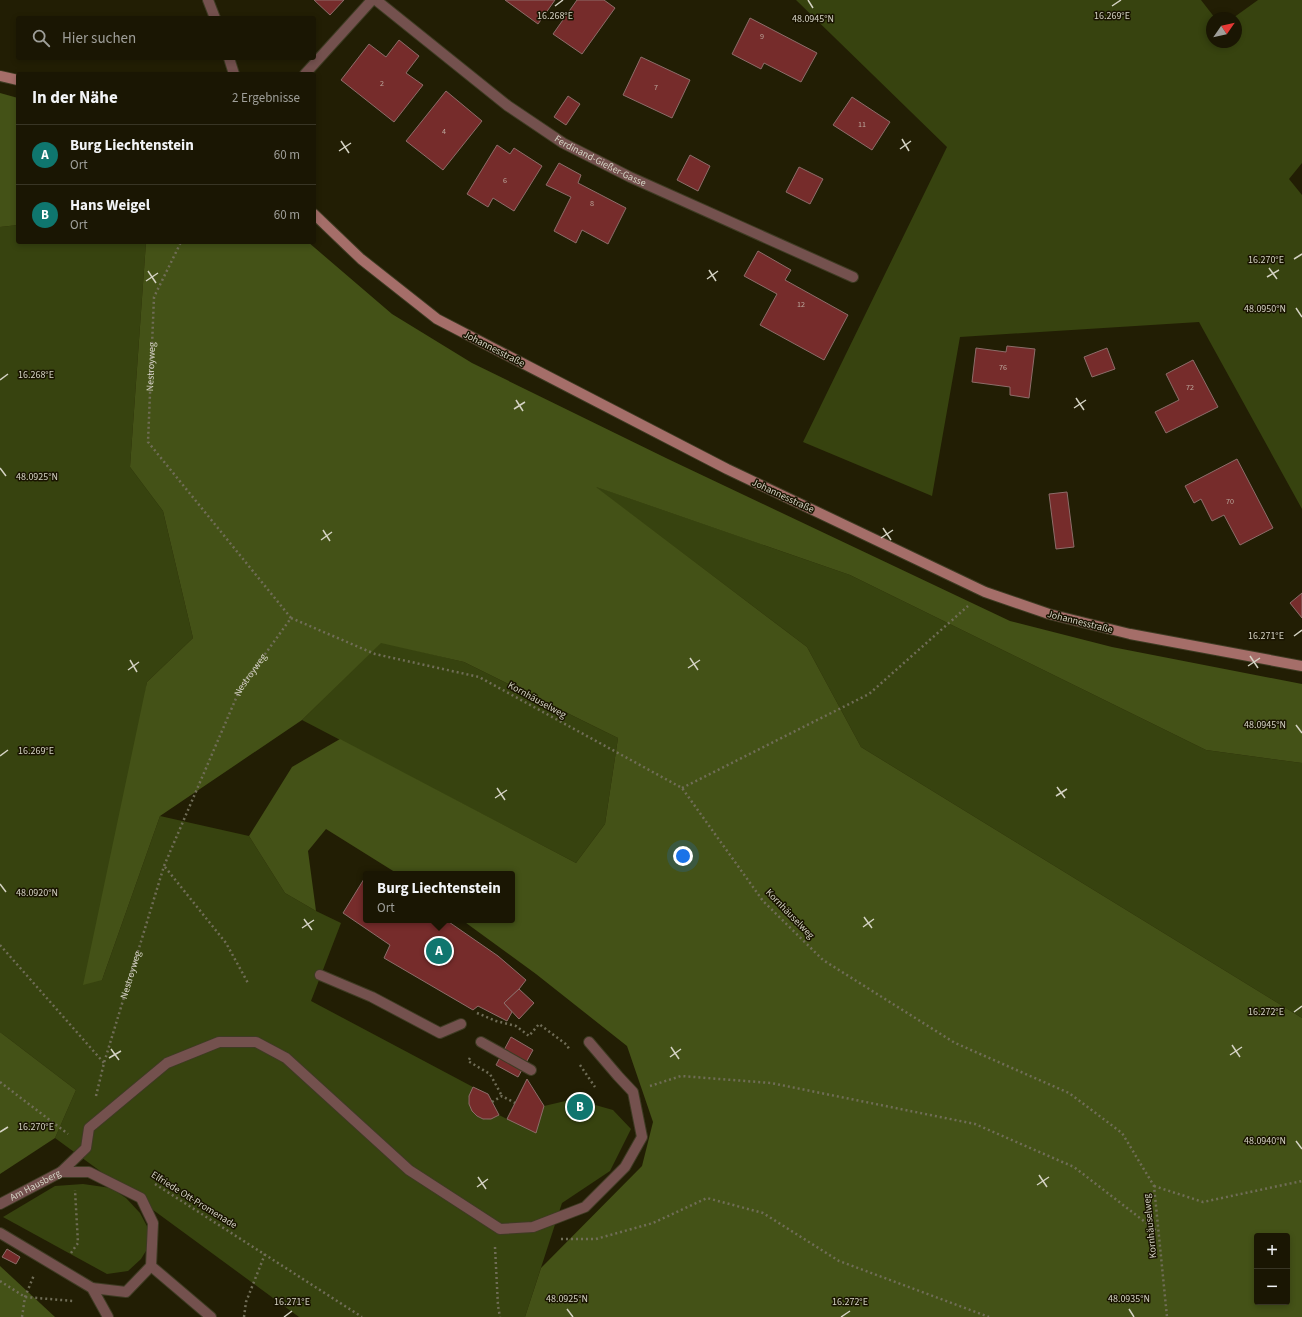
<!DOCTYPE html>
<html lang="de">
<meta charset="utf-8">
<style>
:root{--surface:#1a1603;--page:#231f0d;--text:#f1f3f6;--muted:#9f9f9a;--line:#383525;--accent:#0f766e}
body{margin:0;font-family:"Source Sans 3",sans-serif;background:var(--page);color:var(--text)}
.controls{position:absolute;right:12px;bottom:12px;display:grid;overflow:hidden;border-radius:4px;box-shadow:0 2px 6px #0003}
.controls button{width:36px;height:36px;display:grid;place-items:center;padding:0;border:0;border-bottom:1px solid var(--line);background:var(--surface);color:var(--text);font:20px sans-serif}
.compass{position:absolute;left:1206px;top:12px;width:36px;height:36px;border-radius:50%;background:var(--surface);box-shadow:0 2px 6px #0003;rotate:56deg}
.you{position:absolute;left:683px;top:856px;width:14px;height:14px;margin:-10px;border:3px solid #fff;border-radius:50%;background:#1a73e8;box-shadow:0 0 0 6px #1a73e833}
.badge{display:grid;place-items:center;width:26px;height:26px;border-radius:50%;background:var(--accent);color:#fff;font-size:13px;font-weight:700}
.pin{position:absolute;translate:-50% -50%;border:2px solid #fff;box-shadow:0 1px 4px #0006}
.popup{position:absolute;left:363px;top:871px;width:152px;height:52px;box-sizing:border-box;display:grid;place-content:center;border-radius:4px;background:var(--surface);filter:drop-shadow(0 1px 3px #0005);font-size:13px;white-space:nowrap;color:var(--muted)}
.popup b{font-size:15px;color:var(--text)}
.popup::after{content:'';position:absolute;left:50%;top:100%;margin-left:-8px;border:8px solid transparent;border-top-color:var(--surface)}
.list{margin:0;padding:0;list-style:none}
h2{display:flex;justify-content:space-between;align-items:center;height:52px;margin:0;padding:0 16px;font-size:17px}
h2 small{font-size:13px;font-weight:400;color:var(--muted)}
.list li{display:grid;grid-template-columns:26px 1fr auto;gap:12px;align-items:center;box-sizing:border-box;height:60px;padding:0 16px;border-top:1px solid var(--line)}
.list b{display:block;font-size:15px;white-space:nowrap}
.list p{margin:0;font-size:13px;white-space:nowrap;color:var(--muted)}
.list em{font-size:13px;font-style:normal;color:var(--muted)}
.icon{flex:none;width:22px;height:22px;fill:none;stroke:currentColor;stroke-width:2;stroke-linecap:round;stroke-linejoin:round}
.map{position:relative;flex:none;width:1302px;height:1317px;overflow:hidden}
.search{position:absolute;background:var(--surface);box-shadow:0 2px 6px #0003;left:16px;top:16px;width:300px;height:44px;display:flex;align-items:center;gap:10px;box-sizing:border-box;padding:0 14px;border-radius:4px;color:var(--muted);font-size:15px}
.panel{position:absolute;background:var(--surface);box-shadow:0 2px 6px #0003;left:16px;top:72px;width:300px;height:172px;border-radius:4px}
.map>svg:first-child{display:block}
</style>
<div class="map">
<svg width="1302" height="1317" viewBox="0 0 1302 1317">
<rect width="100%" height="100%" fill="#221e04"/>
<g fill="#37430f">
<path d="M796 0H1201L1215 18H1212V42H1236V18H1233L1258 0H1302V163L1289 179 1302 195V509L1199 322 960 337 932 496 803 442 947 147Z"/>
<path d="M18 225V242H146L130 467 163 511 193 638 147 682 102 980 160 816 249 836 285 893 316 911 341 923 311 1001 473 1087C472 1090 470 1093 469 1096 467 1105 474 1117 484 1119 489 1120 495 1117 499 1115L507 1119 544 1106 574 1099 613 1110 631 1129 610 1171 562 1203 525 1317H299L55 1138 76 1090 0 1032V227Z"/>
<path d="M594 486 850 575 1206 750 1302 763V1018L861 747 807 647Z"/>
<path d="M381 642 464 662 618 738 605 824 576 863 302 720Z"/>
<path d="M83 1184 111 1188 126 1198 140 1213 149 1230V1246L141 1259 128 1271 107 1274 3 1217 55 1186Z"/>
</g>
<g fill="#445217" fill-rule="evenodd">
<path d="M0 93 18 98V225L0 227Z"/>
<path d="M146 242H308L392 314 472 363 668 459 1010 621 1112 647 1302 684V763L1206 750 850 575 596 487 807 647 861 747 1302 1018V1317H525L541 1268 642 1166 653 1122 627 1046 536 974 462 920H512V874H398L326 829 308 851 316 911 285 893 249 836 292 767 340 739 576 863 605 824 618 738 464 662 381 643 302 720 160 816 102 980 83 985 147 682 193 638 163 511 130 467ZM1257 1236H1287V1302H1257Z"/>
<path d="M0 1032 76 1090 55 1138 0 1174Z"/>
<path d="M0 1266 55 1317H0Z"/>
</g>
<g fill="#762c2b" stroke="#8d6d6a">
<path d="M314 0H344L330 15Z"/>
<path d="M505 0H555L538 24Z"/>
<path d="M577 0H604L615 8 582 54 553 34Z"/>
<path d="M750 18 817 53 801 82 764 63 761 69 732 54Z"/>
<path d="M399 40 419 56 406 73 423 85 394 122 341 80 369 44 386 57Z"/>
<path d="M641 57 690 80 672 118 623 95Z"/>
<path d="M446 91 482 121 443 170 406 141Z"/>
<path d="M568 96 580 104 566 125 554 117Z"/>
<path d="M852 97 890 122 872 150 833 125Z"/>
<path d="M497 145 510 154 514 148 542 166 514 211 493 198 488 207 467 194Z"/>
<path d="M690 155 710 166 698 191 677 180Z"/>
<path d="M559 163 581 175 578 183 626 208 608 244 582 230 576 243 554 231 571 197 546 185Z"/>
<path d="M799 167 823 179 810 204 786 192Z"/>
<path d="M758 251 791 270 785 280 848 315 824 360 760 325 777 294 744 276Z"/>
<path d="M1007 346 1035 349 1029 398 1010 395V387L972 382 976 348 1006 352Z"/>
<path d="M1107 348 1115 369 1092 377 1084 357Z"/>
<path d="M1193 360 1218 407 1166 433 1155 412 1179 400 1166 374Z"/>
<path d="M1237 459 1273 528 1240 545 1224 515 1212 521 1201 499 1194 503 1185 486Z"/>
<path d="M1067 492 1074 547 1056 549 1049 494Z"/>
<path d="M1302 593V618L1290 603Z"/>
<path d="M364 879 366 880V920H446L498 956 526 980 519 989 504 1003 512 1012 507 1021 478 1006 473 1010 384 958 390 945 343 913Z"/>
<path d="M519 989 534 1003 519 1019 504 1003Z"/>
<path d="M511 1037 533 1050 518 1077 496 1065Z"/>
<path d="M527 1079 544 1106 536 1133 507 1119Z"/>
<path d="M473 1087 488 1094 499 1115 491 1119H483L477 1116 472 1111 469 1104V1096Z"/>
<path d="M7 1249 20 1257 16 1264 2 1257Z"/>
</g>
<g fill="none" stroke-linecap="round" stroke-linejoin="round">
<g stroke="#3e3b23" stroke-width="12">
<g id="service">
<path d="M320 975 372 997 440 1033 461 1024"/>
<path d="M481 1042 531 1070"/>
<path d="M61 1172 86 1148 89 1128 167 1063 219 1042H256L286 1058 409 1170 500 1229 533 1227 585 1207 625 1167 642 1137 633 1092 618 1076 589 1042"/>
<path d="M151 1266 211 1317"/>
</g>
</g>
<g stroke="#3e3b23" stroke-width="12">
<g id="minor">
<path d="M208 0 215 18"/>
<path id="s2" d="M376 0 508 106 563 143 630 177 853 277"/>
<path d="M229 58 234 74"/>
<path d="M305 74 372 0"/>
<path id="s3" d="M0 1204 61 1172H89L141 1198 153 1223 151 1266 126 1292 92 1288"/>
<path d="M0 1233 92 1288 108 1317"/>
</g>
</g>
<g stroke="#3e3b23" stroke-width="12">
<g id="secondary">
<path d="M0 76 18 80"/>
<path d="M314 214 361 259 437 319 727 469 985 592 1049 614 1130 634 1302 666"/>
</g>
</g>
<g stroke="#706d57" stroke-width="2.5" stroke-dasharray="2 3" stroke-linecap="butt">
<path d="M291 618 375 654 479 677 682 788 763 901 823 960 955 1043 1069 1093 1122 1133 1154 1186 1167 1317"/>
<path d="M682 788 869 694 968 606"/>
<path d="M165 867 226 943 248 983"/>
<path d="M0 945 104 1063"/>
<path d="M477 1013 496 1021 516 1026 529 1036 539 1024 567 1045 569 1049"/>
<path d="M470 1058 468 1061 490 1074 502 1096"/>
<path d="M580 1065 595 1087"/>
<path d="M0 1082 68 1134"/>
<path d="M650 1086 681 1076 771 1083 975 1124 1074 1167 1158 1232"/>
<path id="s1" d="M96 1096 104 1063 164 866 240 689 291 618 148 442 154 297 181 242"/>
<path d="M492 1102 502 1096 515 1103"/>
<path d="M155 1184 362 1317"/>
<path d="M1154 1186 1203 1202 1302 1181"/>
<path d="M561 1239H596L653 1223 707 1198 763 1213 839 1261 989 1317"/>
<path d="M495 1247 498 1306 500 1317"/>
<path d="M71 1253 78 1243 75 1190"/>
<path d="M0 1281 25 1297 73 1301"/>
<path d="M22 1317 25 1297 34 1275"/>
<path d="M244 1317 246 1302 265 1254"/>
</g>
<use href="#service" stroke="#74514e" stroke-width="10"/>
<use href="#minor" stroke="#74514e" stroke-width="10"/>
<use href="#secondary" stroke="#a56e69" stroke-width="10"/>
</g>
<path fill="none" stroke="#d4d2c3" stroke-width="1.5" d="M808 0 813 8M555 6 563 0M1112 6 1121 0M902 139 909 151M341 141 349 153M900 149 911 141M339 151 351 143M1294 259 1302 254M1269 268 1277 279M709 270 716 281M148 271 156 283M1267 277 1279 270M707 279 718 271M146 281 158 273M1296 308 1302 317M0 380 8 374M1076 398 1084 410M516 400 523 411M1074 408 1086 400M514 409 525 402M0 468 6 476M883 528 891 540M323 530 330 541M881 538 893 530M321 540 332 532M1294 636 1302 630M1250 656 1258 668M690 658 698 670M130 660 137 672M1248 666 1260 658M688 668 700 660M128 670 139 662M1296 725 1302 733M0 756 8 750M1057 787 1065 798M497 788 505 800M1056 796 1067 789M495 798 507 790M0 884 6 892M864 917 872 928M304 919 312 930M863 927 874 919M302 928 314 920M1294 1012 1302 1006M1232 1045 1240 1057M671 1047 679 1059M111 1049 119 1060M1230 1055 1242 1047M670 1057 681 1049M109 1058 121 1051M0 1132 8 1127M1296 1141 1302 1149M1039 1175 1047 1187M478 1177 486 1189M1037 1185 1049 1177M477 1187 488 1179M567 1309 573 1317M1129 1309 1134 1317M284 1317 292 1311M841 1317 850 1311"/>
<g text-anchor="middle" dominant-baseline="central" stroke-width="3" stroke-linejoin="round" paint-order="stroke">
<g font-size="8" fill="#bca89d">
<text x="762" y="36">9</text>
<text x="382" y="83">2</text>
<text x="656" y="87">7</text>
<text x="862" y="124">11</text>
<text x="444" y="131">4</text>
<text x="505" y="180">6</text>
<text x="592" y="203">8</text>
<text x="801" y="304">12</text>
<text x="1003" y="367">76</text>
<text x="1190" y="387">72</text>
<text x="1230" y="501">70</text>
</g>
<g font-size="10" fill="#d4d2c3" stroke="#191400">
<text stroke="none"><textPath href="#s2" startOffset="277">Ferdinand-Gießer-Gasse</textPath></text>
<text transform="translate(494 349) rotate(27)">Johannesstraße</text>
<text stroke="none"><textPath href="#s1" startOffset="822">Nestroyweg</textPath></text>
<text transform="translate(783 496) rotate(25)">Johannesstraße</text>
<text transform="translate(1080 622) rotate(14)">Johannesstraße</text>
<text stroke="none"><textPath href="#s1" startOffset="450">Nestroyweg</textPath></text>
<text transform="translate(537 700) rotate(29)">Kornhäuselweg</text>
<text transform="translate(790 914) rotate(46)">Kornhäuselweg</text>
<text stroke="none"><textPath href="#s1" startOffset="126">Nestroyweg</textPath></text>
<text stroke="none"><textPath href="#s3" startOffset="40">Am Hausberg</textPath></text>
<text transform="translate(194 1200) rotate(32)">Elfriede Ott-Promenade</text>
<text transform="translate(1150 1226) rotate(-96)">Kornhäuselweg</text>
</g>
</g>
<g font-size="10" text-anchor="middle" fill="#d4d2c3" stroke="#191400" stroke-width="3" stroke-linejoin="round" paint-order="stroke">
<text x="555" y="19">16.268°E</text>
<text x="1112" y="19">16.269°E</text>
<text x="813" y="22">48.0945°N</text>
<text x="1266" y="263">16.270°E</text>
<text x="1265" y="312">48.0950°N</text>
<text x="36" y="378">16.268°E</text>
<text x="37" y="480">48.0925°N</text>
<text x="1266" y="639">16.271°E</text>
<text x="1265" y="728">48.0945°N</text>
<text x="36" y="754">16.269°E</text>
<text x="37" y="896">48.0920°N</text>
<text x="1266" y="1015">16.272°E</text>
<text x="36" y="1130">16.270°E</text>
<text x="1265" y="1144">48.0940°N</text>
<text x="567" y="1302">48.0925°N</text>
<text x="1129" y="1302">48.0935°N</text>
<text x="292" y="1305">16.271°E</text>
<text x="850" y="1305">16.272°E</text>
</g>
</svg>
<div class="controls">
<button>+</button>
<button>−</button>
</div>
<svg class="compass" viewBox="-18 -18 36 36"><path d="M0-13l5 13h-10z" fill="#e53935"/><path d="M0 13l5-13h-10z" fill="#9f9f9a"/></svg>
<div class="you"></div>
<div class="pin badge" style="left:439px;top:951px">A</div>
<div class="popup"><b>Burg Liechtenstein</b>Ort</div>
<div class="pin badge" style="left:580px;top:1107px">B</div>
<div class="search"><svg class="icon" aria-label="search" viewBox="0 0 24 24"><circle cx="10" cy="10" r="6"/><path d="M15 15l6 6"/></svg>Hier suchen</div>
<section class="panel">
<h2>In der Nähe<small>2 Ergebnisse</small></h2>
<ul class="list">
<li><span class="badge">A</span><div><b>Burg Liechtenstein</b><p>Ort</p></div><em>60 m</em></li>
<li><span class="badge">B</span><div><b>Hans Weigel</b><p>Ort</p></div><em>60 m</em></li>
</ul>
</section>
</div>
